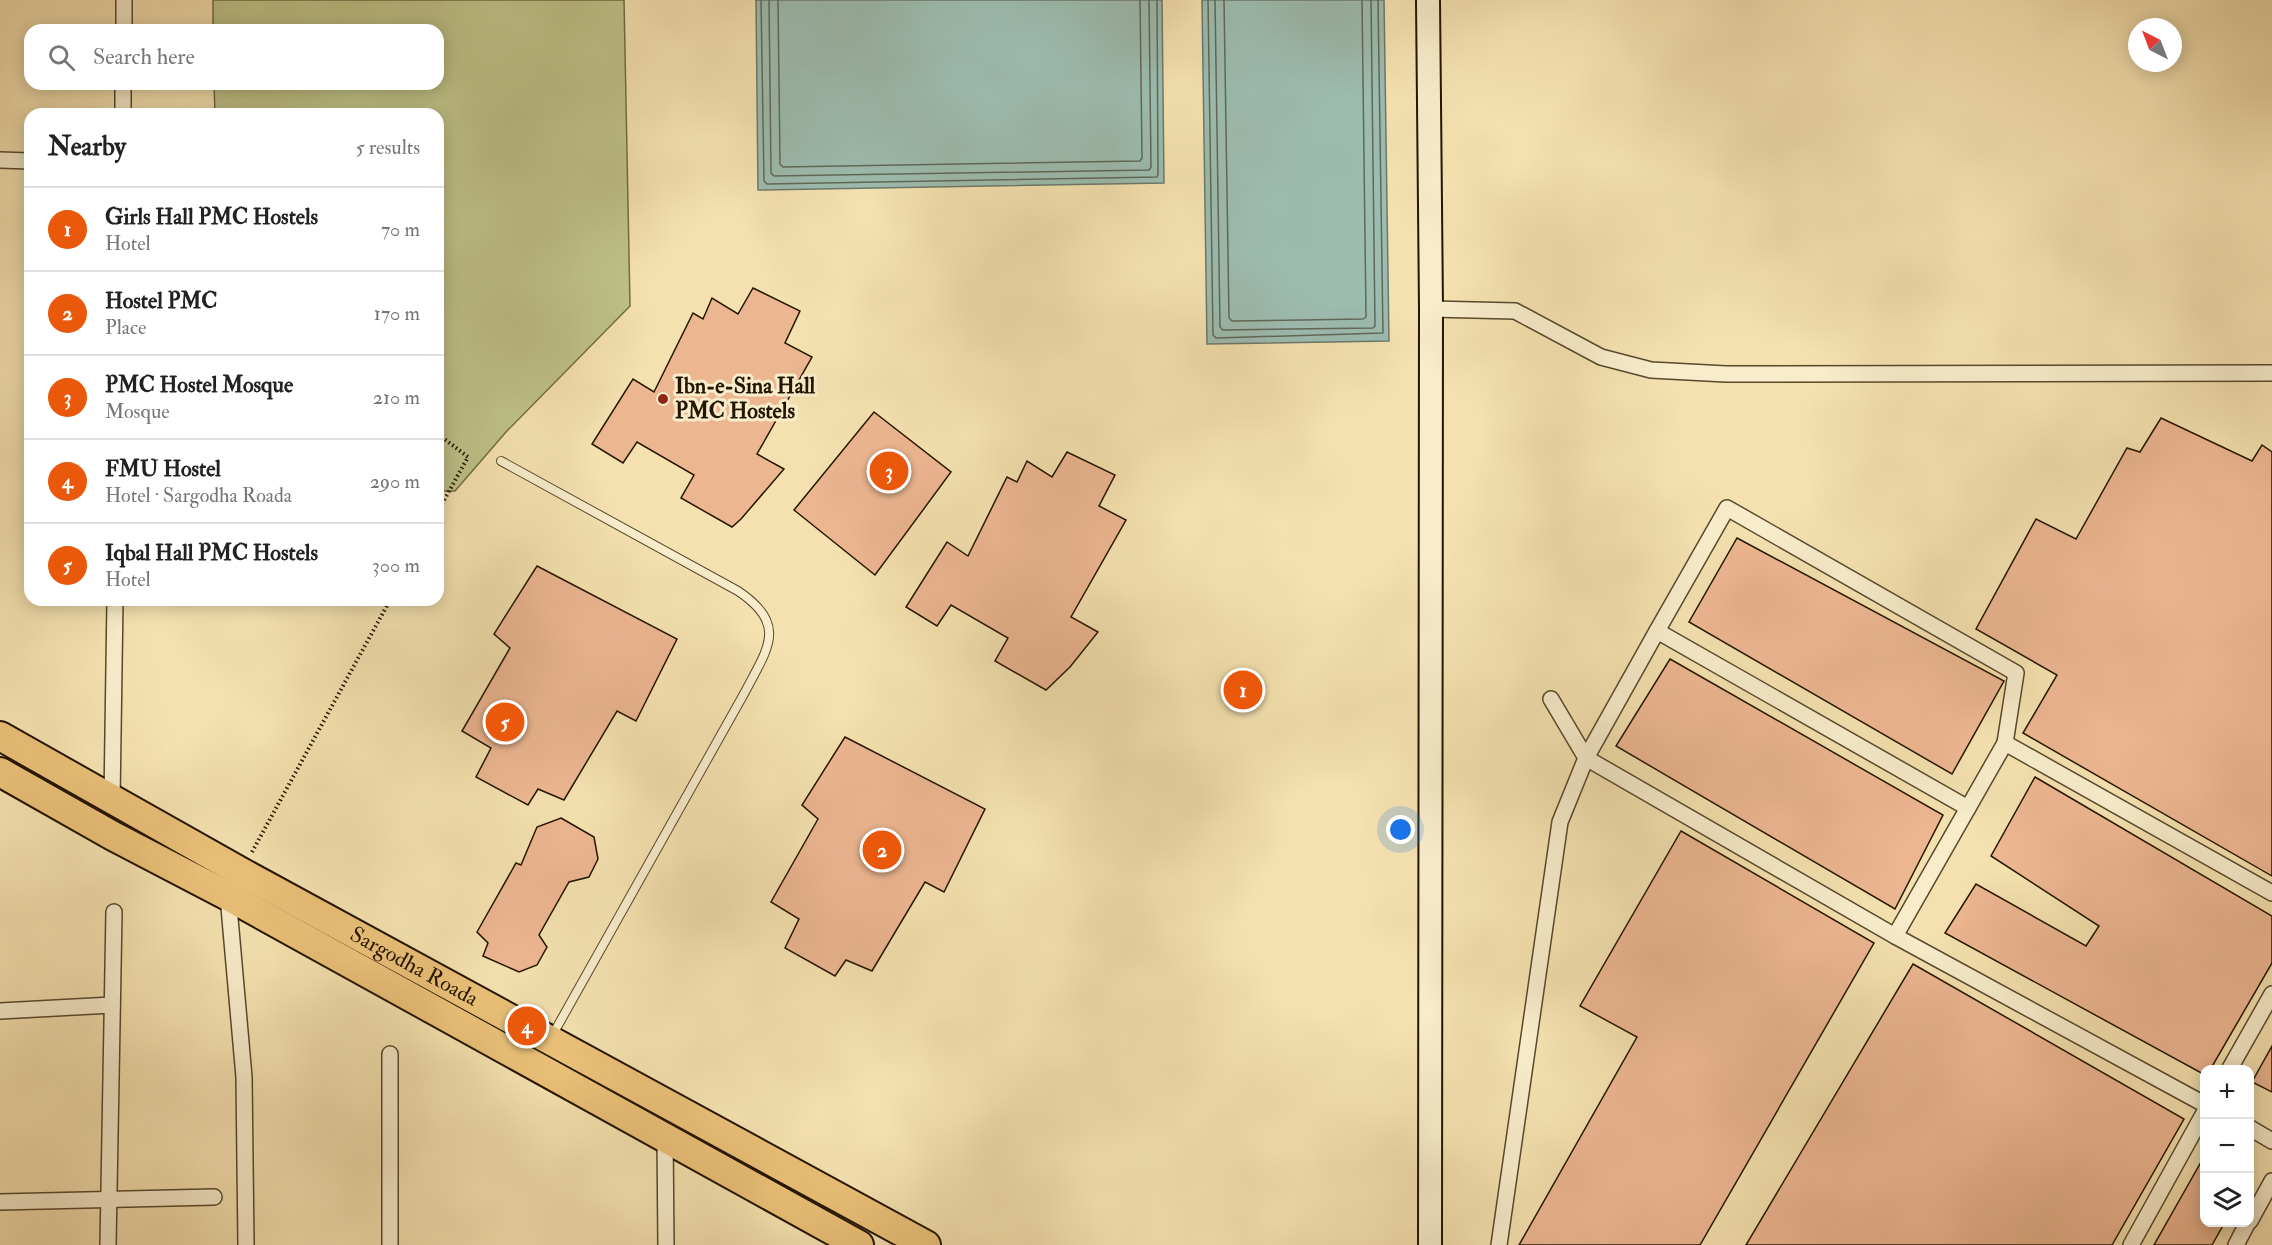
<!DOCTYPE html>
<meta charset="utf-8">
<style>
:root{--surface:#fff;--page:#f2f2f2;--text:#222;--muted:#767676;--line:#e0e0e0;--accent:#ea580c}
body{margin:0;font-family:"IM FELL Double Pica",serif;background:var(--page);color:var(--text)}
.controls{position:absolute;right:18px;bottom:18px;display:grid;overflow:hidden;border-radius:12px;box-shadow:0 3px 15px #0003}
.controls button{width:54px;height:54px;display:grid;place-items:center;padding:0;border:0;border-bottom:2px solid var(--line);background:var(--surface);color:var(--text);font:30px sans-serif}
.compass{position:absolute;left:2128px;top:18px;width:54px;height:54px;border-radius:50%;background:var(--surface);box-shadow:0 3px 15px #0003;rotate:318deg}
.you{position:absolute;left:1401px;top:830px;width:21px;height:21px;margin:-15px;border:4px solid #fff;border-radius:50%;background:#1a73e8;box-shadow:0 0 0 9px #1a73e833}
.badge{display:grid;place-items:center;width:39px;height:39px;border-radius:50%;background:var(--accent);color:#fff;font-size:20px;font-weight:700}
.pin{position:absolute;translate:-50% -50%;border:3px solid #fff;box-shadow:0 2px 6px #0006}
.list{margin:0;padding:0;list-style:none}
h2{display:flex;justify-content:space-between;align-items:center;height:78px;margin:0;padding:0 24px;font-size:26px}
h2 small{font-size:20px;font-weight:400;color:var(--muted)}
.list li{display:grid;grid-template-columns:39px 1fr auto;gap:18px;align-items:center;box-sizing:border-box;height:84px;padding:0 24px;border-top:2px solid var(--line)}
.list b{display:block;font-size:22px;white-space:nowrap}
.list p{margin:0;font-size:20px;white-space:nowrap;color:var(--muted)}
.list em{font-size:20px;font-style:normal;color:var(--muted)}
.icon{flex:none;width:33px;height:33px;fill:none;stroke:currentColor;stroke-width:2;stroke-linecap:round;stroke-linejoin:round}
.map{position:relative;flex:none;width:2272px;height:1245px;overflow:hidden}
.search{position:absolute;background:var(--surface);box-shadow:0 3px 15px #0003;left:24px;top:24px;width:420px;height:66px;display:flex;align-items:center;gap:15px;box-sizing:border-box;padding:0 21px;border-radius:18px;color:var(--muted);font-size:22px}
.panel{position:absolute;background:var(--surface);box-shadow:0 3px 15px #0003;left:24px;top:108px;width:420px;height:498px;border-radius:18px}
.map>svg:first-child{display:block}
</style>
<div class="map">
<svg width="2272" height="1245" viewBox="0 0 2272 1245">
<rect width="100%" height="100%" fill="#f4e1af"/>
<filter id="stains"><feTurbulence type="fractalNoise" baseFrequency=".00333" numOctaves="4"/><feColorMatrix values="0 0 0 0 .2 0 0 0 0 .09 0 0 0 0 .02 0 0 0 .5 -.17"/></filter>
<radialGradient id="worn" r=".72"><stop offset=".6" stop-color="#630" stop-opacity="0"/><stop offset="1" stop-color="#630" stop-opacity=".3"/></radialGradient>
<path fill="#bec288" stroke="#716c44" stroke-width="1.5" d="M213 0H624L630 306 506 432 455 491H438V114H215L214 84H438V30H213Z"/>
<g fill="#9cbcb0" stroke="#6c796a" stroke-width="1.5">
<path d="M756 0H1162L1164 183 758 190Z"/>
<path d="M1202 0H1384L1389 341 1207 344Z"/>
</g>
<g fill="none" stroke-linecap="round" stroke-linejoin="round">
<g stroke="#606858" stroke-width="1.5">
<path d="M761 0 764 181 767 184 1157 177 1158 174 1157 0"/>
<path d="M769 0 771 173 774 176 1149 170 1151 167 1149 0"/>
<path d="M778 0 780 164 783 167 1140 161 1142 158 1140 0"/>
<path d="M1208 0 1213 335 1216 338 1383 333 1378 0"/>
<path d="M1215 0 1220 327 1223 330 1373 328 1375 326 1371 0"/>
<path d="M1224 0 1229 318 1232 321 1363 319 1366 317 1362 0"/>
</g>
</g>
<g fill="#ecb691" stroke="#241500" stroke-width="1.5">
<path d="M753 288 800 311 785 343 812 357 757 454 784 469 741 519 732 527 681 498 694 475 637 442 623 463 592 444 633 379 654 392 693 313 703 319 712 298 738 314Z"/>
<path d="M874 412 951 472 875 575 794 510Z"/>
<path d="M2161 418 2252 461 2262 445 2272 452V876L2023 733 2057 675 1976 629 2036 519 2076 539 2127 448 2140 452Z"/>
<path d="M1067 452 1115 475 1099 506 1126 520 1071 617 1098 632 1070 667 1046 690 995 661 1008 638 951 605 937 626 906 607 947 542 968 556 1007 477 1017 482 1027 461 1052 477Z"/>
<path d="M1737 538 2004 681 1952 774 1689 622Z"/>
<path d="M537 566 677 639 636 721 617 711 564 800 538 789 528 805 476 777 491 748 462 731 510 648 494 634Z"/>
<path d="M1670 659 1943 815 1895 909 1616 746Z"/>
<path d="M845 737 985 809 944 892 925 882 872 971 846 960 835 976 785 948 799 919 771 902 818 819 802 805Z"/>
<path d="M2035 777 2272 916V963L2210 1070H2205V1075L1945 933 1976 884 2086 946 2099 926 1991 856Z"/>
<path d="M561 818 594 837 598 859 589 877 569 882 539 935 547 947 537 965 519 972 483 956 488 943 477 932 516 863 521 865 537 827Z"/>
<path d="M1681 831 1874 943 1700 1245H1519L1637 1037 1580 1006Z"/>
<path d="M1913 964 2184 1119 2112 1245H1746Z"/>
<path d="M2272 1046V1092L2252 1082Z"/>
<path d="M2205 1155V1222H2225L2212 1245H2154Z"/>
</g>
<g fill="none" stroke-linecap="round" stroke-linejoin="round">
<g stroke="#58482c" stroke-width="10">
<path id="lane" d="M501 461 738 591C789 625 767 649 745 692L552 1036"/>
</g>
<g stroke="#58482c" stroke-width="18">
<g id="street">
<path d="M124 30V0"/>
<path d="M123 114V84"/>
<path d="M0 160 30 161"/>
<path d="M1431 309 1515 311 1601 357 1651 370 1726 374 2272 373"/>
<path d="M1657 631 1586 758 1895 936 2204 1104"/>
<path d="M112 800 115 600"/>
<path d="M1968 808 1657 631 1727 508 2016 673 2005 743"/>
<path d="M228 896 244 1077 246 1245"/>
<path d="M1895 936 2005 743 2272 893"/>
<path d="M0 1011 112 1005"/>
<path d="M390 1054V1245"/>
<path d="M2229 1070 2272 994"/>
<path d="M2250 1128 2272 1141"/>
<path d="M665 1137 666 1245"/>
<path d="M0 1202 214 1197"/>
<path d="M2250 1221 2272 1181"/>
<path d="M108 1245 114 912"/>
<path d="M1499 1245 1560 822 1586 758 1551 699"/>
<path d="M2131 1245 2204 1113"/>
<path d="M2236 1245 2248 1222"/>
</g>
</g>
<g stroke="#241500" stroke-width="26">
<path id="secondary" d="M1428 0 1431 309 1430 1245"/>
</g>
<g stroke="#241500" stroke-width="32">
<g id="highway">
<path id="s1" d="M0 736 241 872 926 1245"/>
<path d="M0 772 113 836 228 896 859 1245"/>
</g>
</g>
<g stroke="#241500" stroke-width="4" stroke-dasharray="1.5 3" stroke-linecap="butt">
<path d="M438 434 468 457 438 511"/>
<path d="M252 852 390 600"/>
</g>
<use href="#lane" stroke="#f8eccb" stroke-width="8"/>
<use href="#street" stroke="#f8eccb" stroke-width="15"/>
<use href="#secondary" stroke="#f8eccb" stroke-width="22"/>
<use href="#highway" stroke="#eac078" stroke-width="28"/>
</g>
<circle fill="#8f2418" stroke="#f8eccb" stroke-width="2" cx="663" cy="399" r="6"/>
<g text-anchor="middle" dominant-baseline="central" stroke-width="6" stroke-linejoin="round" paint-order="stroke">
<g font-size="22" font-weight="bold" fill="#241500" stroke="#f8eccb" text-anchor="start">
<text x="675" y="386">Ibn-e-Sina Hall<tspan x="675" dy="25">PMC Hostels</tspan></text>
</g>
<g font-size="22" fill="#241500" stroke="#f8eccb">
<text stroke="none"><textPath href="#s1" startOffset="474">Sargodha Roada</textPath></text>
</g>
</g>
<rect width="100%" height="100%" filter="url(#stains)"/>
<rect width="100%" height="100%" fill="url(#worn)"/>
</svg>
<div class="controls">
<button>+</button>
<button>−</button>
<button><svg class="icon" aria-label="layers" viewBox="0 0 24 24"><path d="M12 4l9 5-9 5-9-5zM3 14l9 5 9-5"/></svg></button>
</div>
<svg class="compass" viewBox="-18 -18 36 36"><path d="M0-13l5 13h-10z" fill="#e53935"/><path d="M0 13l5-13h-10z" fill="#767676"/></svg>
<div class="you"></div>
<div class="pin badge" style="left:1243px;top:690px">1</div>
<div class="pin badge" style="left:882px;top:850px">2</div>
<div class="pin badge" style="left:889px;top:471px">3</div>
<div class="pin badge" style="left:527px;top:1026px">4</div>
<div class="pin badge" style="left:505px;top:722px">5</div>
<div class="search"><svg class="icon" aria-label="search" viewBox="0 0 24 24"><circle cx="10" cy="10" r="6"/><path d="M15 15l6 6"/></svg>Search here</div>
<section class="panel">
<h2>Nearby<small>5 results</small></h2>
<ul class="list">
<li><span class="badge">1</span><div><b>Girls Hall PMC Hostels</b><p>Hotel</p></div><em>70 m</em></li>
<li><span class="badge">2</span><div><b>Hostel PMC</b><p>Place</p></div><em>170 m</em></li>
<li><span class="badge">3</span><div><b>PMC Hostel Mosque</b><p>Mosque</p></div><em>210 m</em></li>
<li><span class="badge">4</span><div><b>FMU Hostel</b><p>Hotel · Sargodha Roada</p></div><em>290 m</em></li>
<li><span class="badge">5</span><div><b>Iqbal Hall PMC Hostels</b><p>Hotel</p></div><em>300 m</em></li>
</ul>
</section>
</div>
